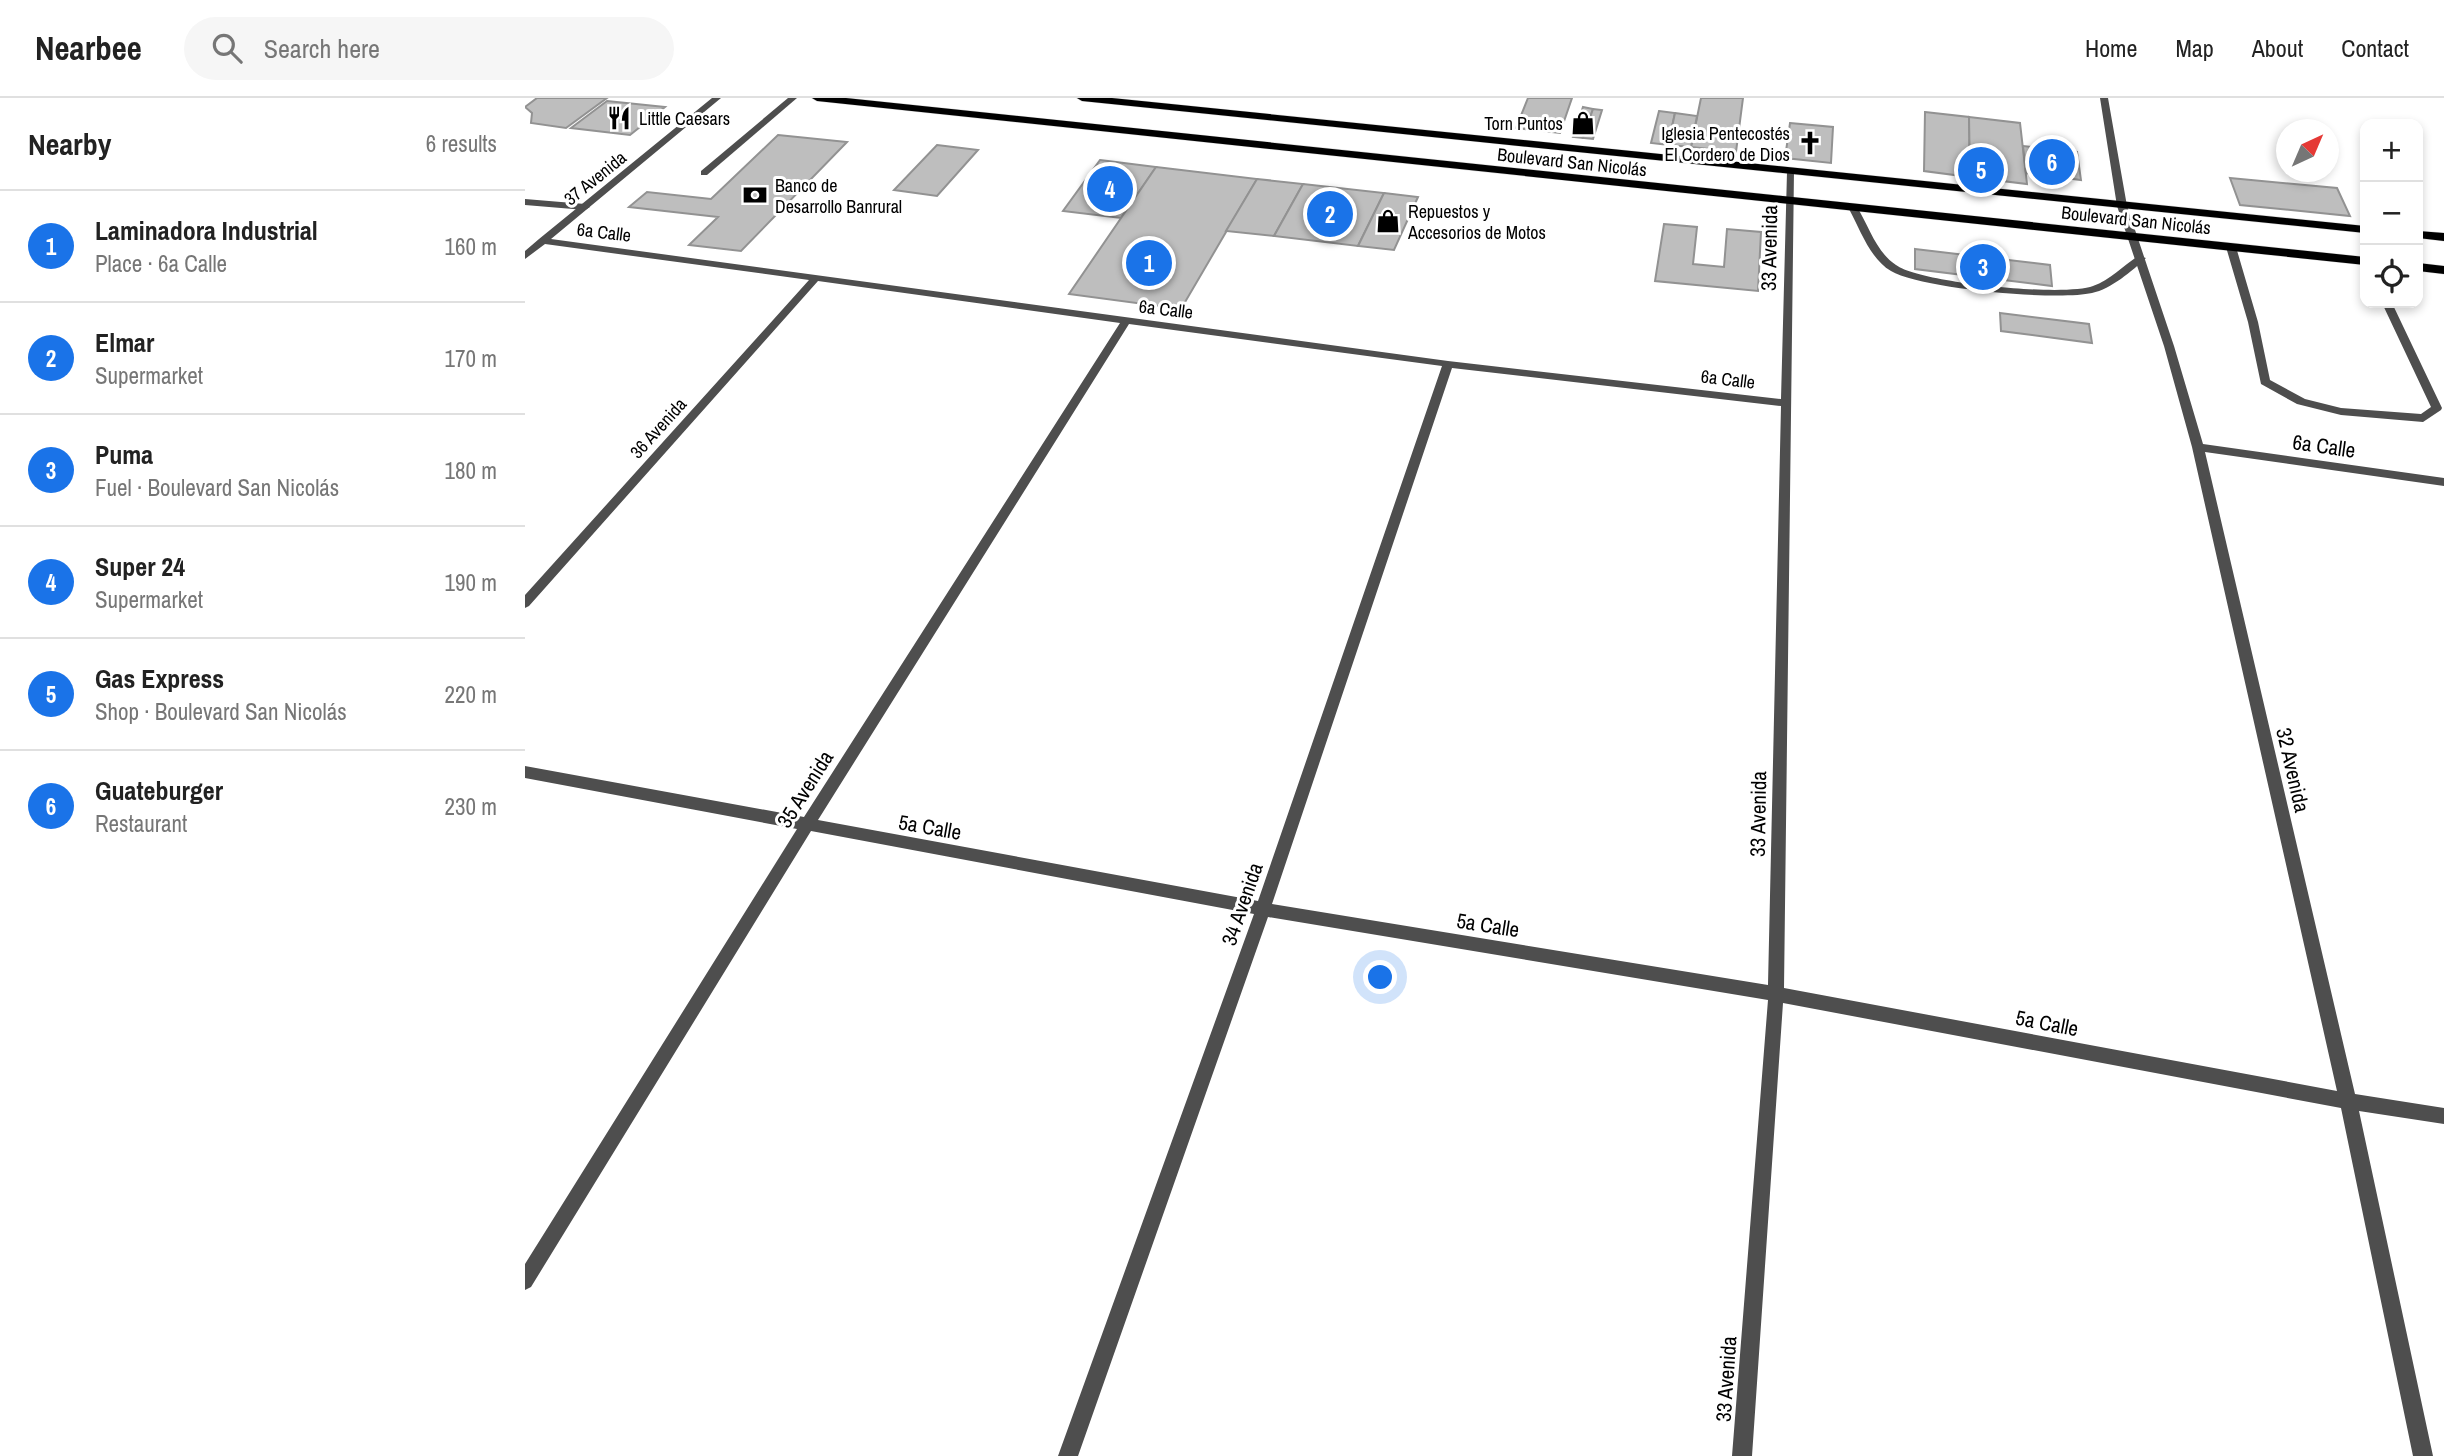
<!DOCTYPE html>
<meta charset="utf-8">
<style>
:root{--surface:#fff;--page:#f6f6f6;--text:#222;--muted:#767676;--line:#e0e0e0;--accent:#1a73e8}
body{margin:0;font-family:"Archivo Narrow",sans-serif;background:var(--page);color:var(--text)}
.controls{position:absolute;right:21px;top:21px;display:grid;overflow:hidden;border-radius:14px;box-shadow:0 4px 10px #0003}
.controls button{width:63px;height:63px;display:grid;place-items:center;padding:0;border:0;border-bottom:2px solid var(--line);background:var(--surface);color:var(--text);font:35px sans-serif}
.compass{position:absolute;left:1751px;top:21px;width:63px;height:63px;border-radius:50%;background:var(--surface);box-shadow:0 4px 10px #0003;rotate:44deg}
.you{position:absolute;left:856px;top:880px;width:24px;height:24px;margin:-18px;border:5px solid #fff;border-radius:50%;background:#1a73e8;box-shadow:0 0 0 10px #1a73e833}
.badge{display:grid;place-items:center;width:46px;height:46px;border-radius:50%;background:var(--accent);color:#fff;font-size:23px;font-weight:700}
.pin{position:absolute;translate:-50% -50%;border:4px solid #fff;box-shadow:0 2px 7px #0006}
.list{margin:0;padding:0;list-style:none}
h2{display:flex;justify-content:space-between;align-items:center;height:91px;margin:0;padding:0 28px;font-size:30px}
h2 small{font-size:23px;font-weight:400;color:var(--muted)}
.list li{display:grid;grid-template-columns:46px 1fr auto;gap:21px;align-items:center;box-sizing:border-box;height:112px;padding:0 28px;border-top:2px solid var(--line)}
.list b{display:block;font-size:26px;white-space:nowrap}
.list p{margin:0;font-size:23px;white-space:nowrap;color:var(--muted)}
.list em{font-size:23px;font-style:normal;color:var(--muted)}
.icon{flex:none;width:38px;height:38px;fill:none;stroke:currentColor;stroke-width:2;stroke-linecap:round;stroke-linejoin:round}
.map{position:relative;flex:none;width:1919px;height:1358px;overflow:hidden}
header{display:flex;align-items:center;gap:42px;box-sizing:border-box;height:98px;padding:0 35px;background:var(--surface);border-bottom:2px solid var(--line)}
header strong{font-size:33px}
nav{display:flex;gap:38px;margin-inline-start:auto;font-size:24px}
.search{width:490px;height:63px;background:var(--page);display:flex;align-items:center;gap:18px;box-sizing:border-box;padding:0 24px;border-radius:38px;color:var(--muted);font-size:26px}
main{display:flex}
aside{flex:1;background:var(--surface)}
.map>svg:first-child{display:block}
</style>
<header>
<strong>Nearbee</strong>
<div class="search"><svg class="icon" aria-label="search" viewBox="0 0 24 24"><circle cx="10" cy="10" r="6"/><path d="M15 15l6 6"/></svg>Search here</div>
<nav><a>Home</a><a>Map</a><a>About</a><a>Contact</a></nav>
</header>
<main>
<aside>
<h2>Nearby<small>6 results</small></h2>
<ul class="list">
<li><span class="badge">1</span><div><b>Laminadora Industrial</b><p>Place · 6a Calle</p></div><em>160 m</em></li>
<li><span class="badge">2</span><div><b>Elmar</b><p>Supermarket</p></div><em>170 m</em></li>
<li><span class="badge">3</span><div><b>Puma</b><p>Fuel · Boulevard San Nicolás</p></div><em>180 m</em></li>
<li><span class="badge">4</span><div><b>Super 24</b><p>Supermarket</p></div><em>190 m</em></li>
<li><span class="badge">5</span><div><b>Gas Express</b><p>Shop · Boulevard San Nicolás</p></div><em>220 m</em></li>
<li><span class="badge">6</span><div><b>Guateburger</b><p>Restaurant</p></div><em>230 m</em></li>
</ul>
</aside>
<div class="map">
<svg width="1919" height="1358" viewBox="0 0 1919 1358">
<rect width="100%" height="100%" fill="#fff"/>
<g fill="#bebebe" stroke="#929292" stroke-width="2">
<path d="M12 0H82L41 30 6 25 7 15 0 9Z"/>
<path d="M1003 0H1047L1035 35 991 30Z"/>
<path d="M1176 0H1218L1211 54 1166 49Z"/>
<path d="M82 3 140 9 105 37 46 30Z"/>
<path d="M1058 9 1068 11 1058 40 1048 39Z"/>
<path d="M1068 11 1077 12 1068 41 1058 40Z"/>
<path d="M1134 13 1150 15 1143 47 1126 45Z"/>
<path d="M1400 14 1444 19 1445 79 1399 73Z"/>
<path d="M1150 15 1172 18 1166 49 1143 47Z"/>
<path d="M1444 19 1495 25 1502 86 1445 79Z"/>
<path d="M1265 25 1308 29 1306 65 1260 60Z"/>
<path d="M253 37 322 44 216 153 164 147 193 119 104 109 122 94 186 101Z"/>
<path d="M412 47 453 52 412 98 369 92Z"/>
<path d="M1498 48 1552 54 1556 82 1501 75Z"/>
<path d="M575 62 631 69 596 120 538 113Z"/>
<path d="M631 69 732 81 656 211 544 196Z"/>
<path d="M1705 80 1812 90 1825 118 1715 107Z"/>
<path d="M732 81 778 86 749 138 701 133Z"/>
<path d="M778 86 859 95 833 148 749 138Z"/>
<path d="M859 95 893 99 869 152 833 148Z"/>
<path d="M1139 126 1172 129 1168 166 1199 169 1202 131 1236 134 1233 193 1130 183Z"/>
<path d="M1390 151 1525 167 1527 188 1390 171Z"/>
<path d="M1475 215 1564 226 1567 245 1476 233Z"/>
</g>
<g fill="none" stroke-linecap="round" stroke-linejoin="round">
<g stroke="#dbdbdb" stroke-width="1">
<g id="primary">
<path d="M287 0H321L1840 159V167L292 3Z"/>
<path d="M552 0H587L1840 128V135L557 3Z"/>
<path d="M1893 133 1919 135V143L1893 140Z"/>
<path d="M1893 165 1919 168V176L1893 173Z"/>
</g>
</g>
<g fill="#4e4e4e" fill-rule="evenodd">
<path d="M263 0H272L182 77H176V73Z"/>
<path d="M0 101 60 106 65 109 60 112 0 107Z"/>
<path d="M1326 109H1332C1344 128 1351 154 1371 167 1395 185 1539 199 1568 188 1585 182 1598 168 1613 158L1621 160C1607 173 1586 191 1567 195 1532 203 1396 191 1366 173 1345 161 1335 131 1324 111Z"/>
<path d="M1703 147 1711 149 1733 224 1745 282 1780 301 1816 310 1896 316 1906 309 1857 205H1867L1917 310 1916 312 1898 324 1816 317 1772 306 1736 286 1723 224 1701 149Z"/>
</g>
<path fill="#4e4e4e" fill-rule="evenodd" d="M187 0H196L26 141 923 263 1256 301 1262 74 1269 72 1259 890 1812 993 1667 349 1639 248 1592 108 1575 0H1583L1602 108 1649 248 1678 346 1919 380V388L1680 354 1830 996 1919 1010V1026L1834 1013 1908 1358H1888L1816 1010 1258 905 1227 1358H1207L1243 902 743 819 553 1358H533L729 816 286 733 6 1189 0 1192V1166L272 731 0 680V668L279 719 595 225 293 183 4 508 0 510V497L284 182 20 146 0 161V153L14 141ZM604 226 917 268 733 803 293 722ZM927 270 1256 308 1243 887 747 806Z"/>
<use href="#primary" fill="#000" fill-rule="evenodd"/>
</g>
<defs>
<g id="restaurant-bare" transform="scale(1.89)"><path d="M-5-6h1v4h1v-4h1v4h1v-4h1v5L-1.5 .5V6h-2V.5L-5-1ZM5-6V6H3V1.5H1.5Q1.5-4 5-6Z" fill="#000" stroke="#fff" stroke-width="2.5" paint-order="stroke"/></g>
<g id="shop-bare" transform="scale(1.89)"><path d="M-5-2.5h2.3a2.7 3.5 0 0 1 5.4 0H5L5.5 6h-11ZM-1.5-2.5h3a1.5 2.3 0 0 0-3 0Z" fill="#000" stroke="#fff" stroke-width="2.5" paint-order="stroke"/></g>
<g id="church-bare" transform="scale(1.89)"><path d="M-1.2-6h2.4v3.5h3.3v2.4h-3.3V6h-2.4V-.1h-3.3v-2.4h3.3Z" fill="#000" stroke="#fff" stroke-width="2.5" paint-order="stroke"/></g>
<g id="bank-bare" transform="scale(1.89)"><path d="M-6-4H6V4H-6ZM0-2.3a2.3 2.3 0 1 0 0 4.6a2.3 2.3 0 1 0 0-4.6Z" fill="#000" stroke="#fff" stroke-width="2.5" paint-order="stroke"/></g>
</defs>
<g fill-rule="evenodd">
<use href="#restaurant-bare" x="94" y="20"/>
<use href="#shop-bare" x="1058" y="25"/>
<use href="#church-bare" x="1285" y="45"/>
<use href="#bank-bare" x="230" y="97"/>
<use href="#shop-bare" x="863" y="123"/>
</g>
<g text-anchor="middle" dominant-baseline="central" stroke-width="6" stroke-linejoin="round" paint-order="stroke">
<g font-size="18" fill="#000" stroke="#fff" text-anchor="start">
<text x="114" y="20">Little Caesars</text>
<text x="1038" y="25" text-anchor="end">Torn Puntos</text>
<text x="1265" y="35" text-anchor="end">Iglesia Pentecostés<tspan x="1265" dy="21">El Cordero de Dios</tspan></text>
<text x="250" y="87">Banco de<tspan x="250" dy="21">Desarrollo Banrural</tspan></text>
<text x="883" y="113">Repuestos y<tspan x="883" dy="21">Accesorios de Motos</tspan></text>
</g>
<g font-size="18" fill="#000" stroke="#fff">
<text transform="translate(1047 64) rotate(6)">Boulevard San Nicolás</text>
<text transform="translate(70 80) rotate(-39)">37 Avenida</text>
<text transform="translate(1611 122) rotate(6)">Boulevard San Nicolás</text>
<text transform="translate(79 134) rotate(7)">6a Calle</text>
<text transform="translate(641 211) rotate(7)">6a Calle</text>
<text transform="translate(1203 281) rotate(7)">6a Calle</text>
<text transform="translate(133 330) rotate(-48)">36 Avenida</text>
</g>
<g font-size="21" fill="#000" stroke="#fff">
<text transform="translate(1244 150) rotate(-89)">33 Avenida</text>
<text transform="translate(1799 348) rotate(8)">6a Calle</text>
<text transform="translate(1768 672) rotate(77)">32 Avenida</text>
<text transform="translate(280 691) rotate(-58)">35 Avenida</text>
<text transform="translate(1233 716) rotate(-89)">33 Avenida</text>
<text transform="translate(405 729) rotate(10)">5a Calle</text>
<text transform="translate(717 806) rotate(-71)">34 Avenida</text>
<text transform="translate(963 827) rotate(9)">5a Calle</text>
<text transform="translate(1522 925) rotate(11)">5a Calle</text>
<text transform="translate(1201 1281) rotate(-86)">33 Avenida</text>
</g>
</g>
</svg>
<div class="controls">
<button>+</button>
<button>−</button>
<button><svg class="icon" aria-label="locate" viewBox="0 0 24 24"><circle cx="12" cy="12" r="6"/><path d="M12 2v4M12 18v4M2 12h4M18 12h4"/></svg></button>
</div>
<svg class="compass" viewBox="-18 -18 36 36"><path d="M0-13l5 13h-10z" fill="#e53935"/><path d="M0 13l5-13h-10z" fill="#767676"/></svg>
<div class="you"></div>
<div class="pin badge" style="left:624px;top:165px">1</div>
<div class="pin badge" style="left:805px;top:116px">2</div>
<div class="pin badge" style="left:1458px;top:169px">3</div>
<div class="pin badge" style="left:585px;top:91px">4</div>
<div class="pin badge" style="left:1456px;top:72px">5</div>
<div class="pin badge" style="left:1527px;top:64px">6</div>
</div>
</main>
